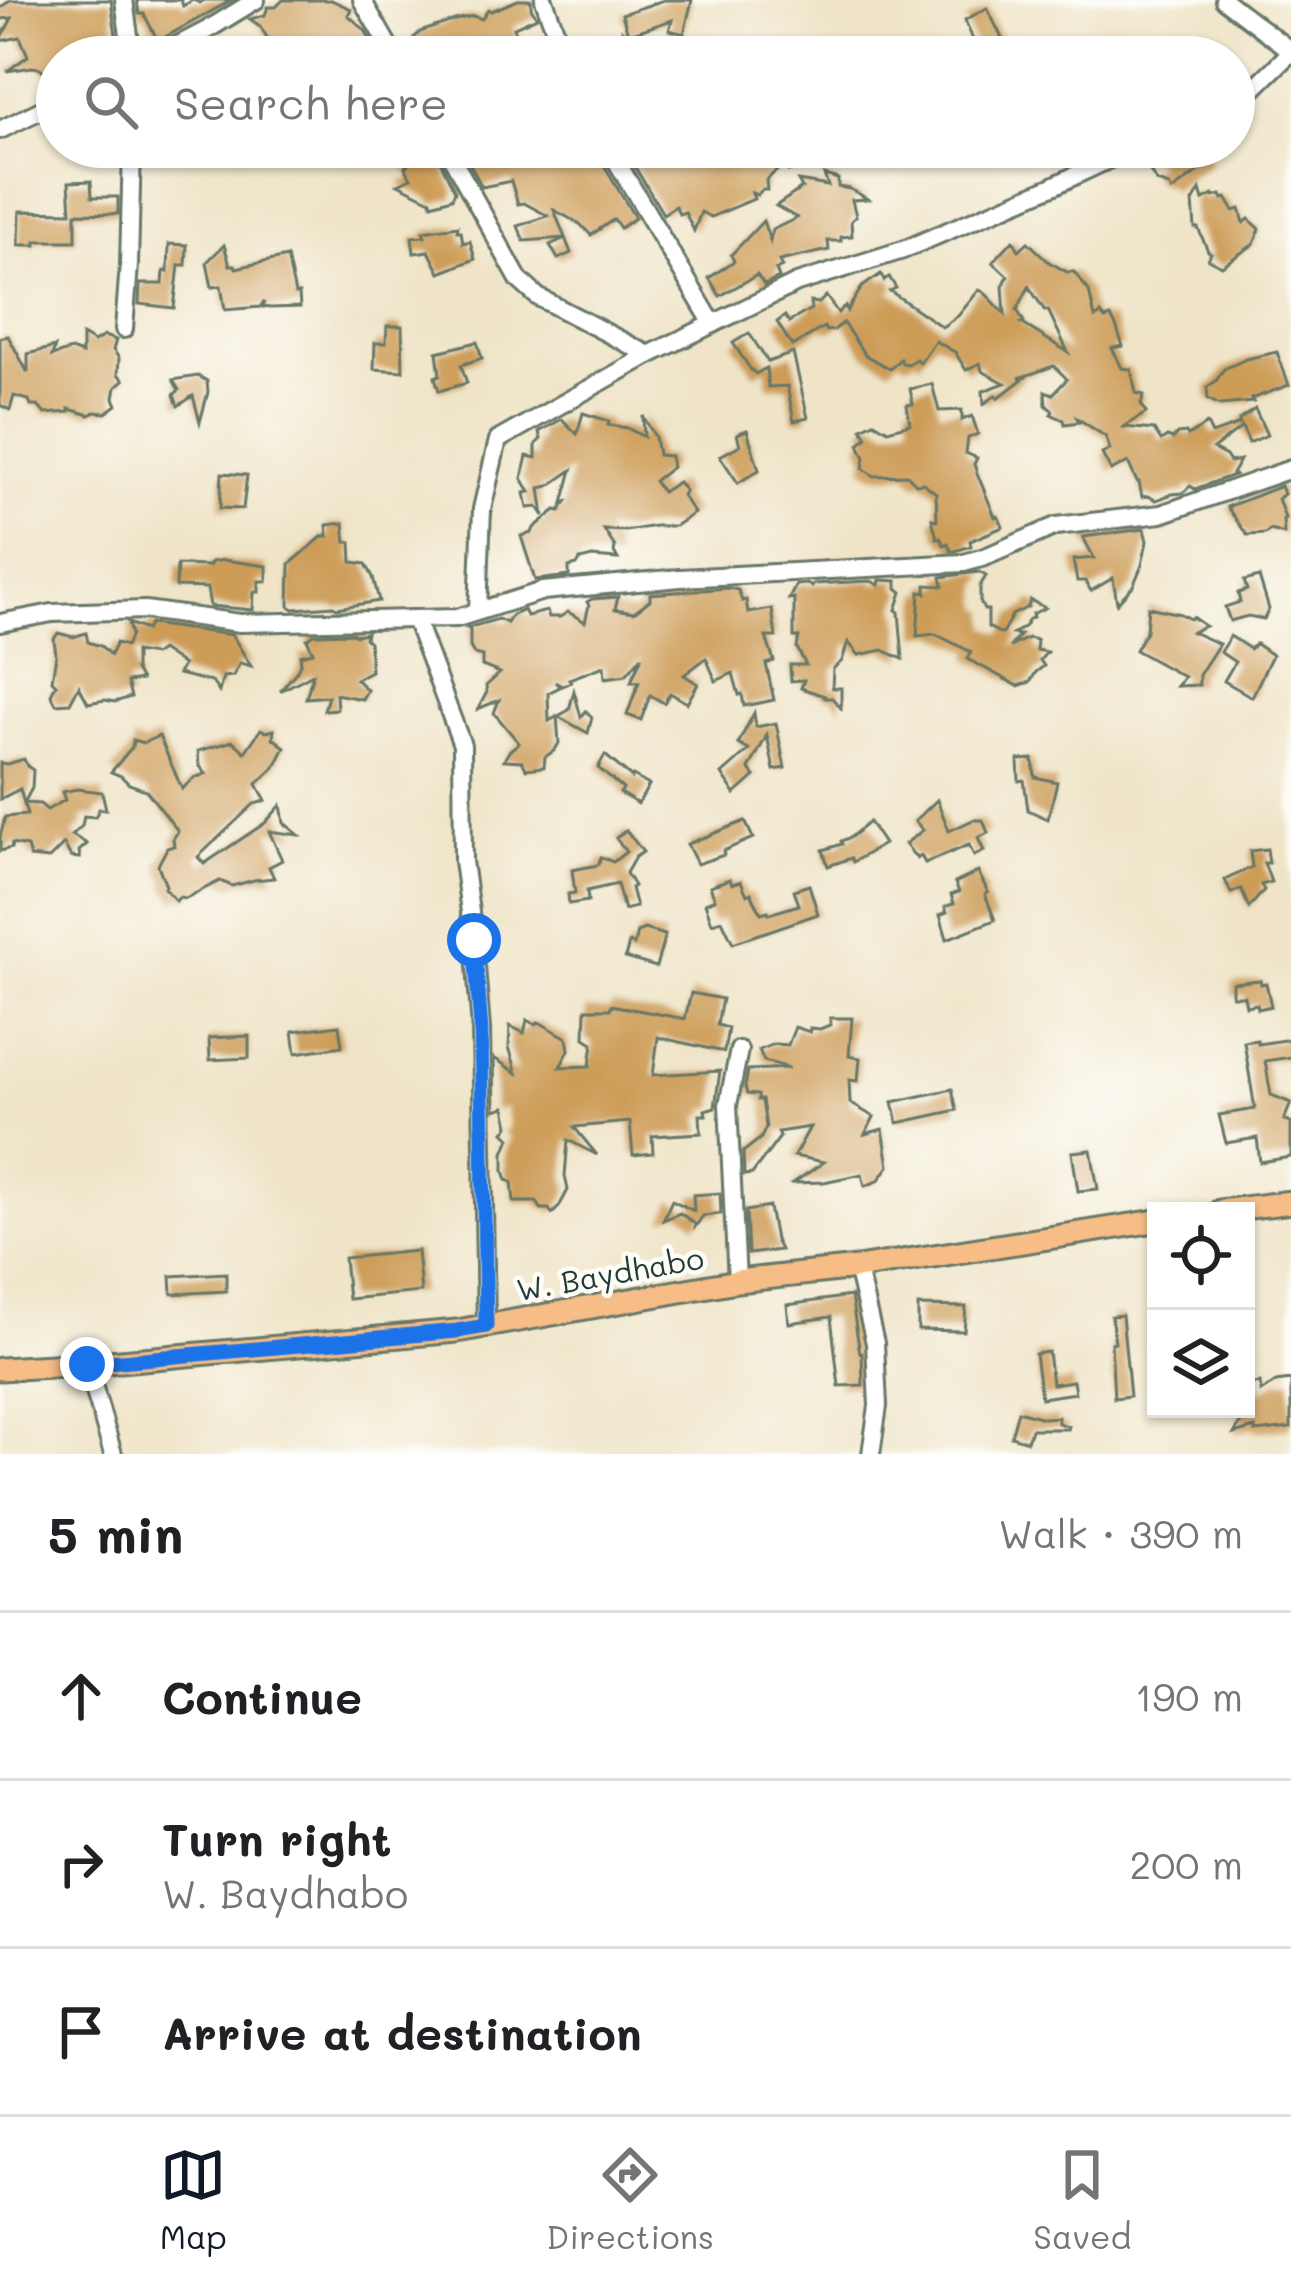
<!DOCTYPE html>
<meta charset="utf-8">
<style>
:root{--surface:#fff;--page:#f2f2f2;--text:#202124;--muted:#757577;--line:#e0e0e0;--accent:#111827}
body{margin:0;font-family:Mali,sans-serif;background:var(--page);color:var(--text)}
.controls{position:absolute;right:36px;bottom:36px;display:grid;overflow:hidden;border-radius:0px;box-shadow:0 3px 9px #0004}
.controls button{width:108px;height:108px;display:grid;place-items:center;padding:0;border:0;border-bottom:3px solid var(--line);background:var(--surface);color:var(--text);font:60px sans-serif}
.stop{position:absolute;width:36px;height:36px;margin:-27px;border:9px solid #1a73e8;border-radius:50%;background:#fff}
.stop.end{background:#1a73e8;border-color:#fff;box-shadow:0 3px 12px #0008}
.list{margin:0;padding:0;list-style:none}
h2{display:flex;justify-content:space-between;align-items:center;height:156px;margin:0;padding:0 48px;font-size:51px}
h2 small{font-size:39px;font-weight:400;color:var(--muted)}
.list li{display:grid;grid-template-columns:78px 1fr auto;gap:36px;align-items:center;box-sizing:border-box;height:168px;padding:0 48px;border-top:3px solid var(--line)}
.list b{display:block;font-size:45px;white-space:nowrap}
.list p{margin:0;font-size:39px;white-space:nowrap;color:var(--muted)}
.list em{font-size:39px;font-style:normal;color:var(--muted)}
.icon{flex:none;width:66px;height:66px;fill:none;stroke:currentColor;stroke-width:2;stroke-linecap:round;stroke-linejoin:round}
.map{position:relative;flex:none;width:1291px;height:1454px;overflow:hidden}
.search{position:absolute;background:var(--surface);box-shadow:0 3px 9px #0004;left:36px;right:36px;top:36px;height:132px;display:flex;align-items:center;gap:30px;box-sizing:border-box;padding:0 42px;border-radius:66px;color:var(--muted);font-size:45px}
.sheet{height:660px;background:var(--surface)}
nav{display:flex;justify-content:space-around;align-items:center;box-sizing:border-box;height:168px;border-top:3px solid var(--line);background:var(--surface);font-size:33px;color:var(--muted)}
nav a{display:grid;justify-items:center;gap:6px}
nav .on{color:var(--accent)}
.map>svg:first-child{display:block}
</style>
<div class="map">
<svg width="1291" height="1454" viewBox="0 0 1291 1454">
<rect width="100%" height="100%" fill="#fdfcf7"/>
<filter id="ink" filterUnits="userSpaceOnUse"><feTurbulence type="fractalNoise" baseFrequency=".00833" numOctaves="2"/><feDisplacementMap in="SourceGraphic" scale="24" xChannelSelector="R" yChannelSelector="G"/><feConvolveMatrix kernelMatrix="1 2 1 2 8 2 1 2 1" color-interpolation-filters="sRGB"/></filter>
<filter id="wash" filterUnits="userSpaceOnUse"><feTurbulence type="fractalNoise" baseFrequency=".004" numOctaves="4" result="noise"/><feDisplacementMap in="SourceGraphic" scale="48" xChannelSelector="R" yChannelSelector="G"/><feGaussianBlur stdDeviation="2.7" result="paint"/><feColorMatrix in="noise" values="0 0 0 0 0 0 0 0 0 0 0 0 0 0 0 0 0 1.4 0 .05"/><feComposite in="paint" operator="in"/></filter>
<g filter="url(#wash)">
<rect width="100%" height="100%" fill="#efe4c7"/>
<g id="blocks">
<g fill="#cd9d59" fill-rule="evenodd">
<path d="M10 0H111L119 57H93V53L74 48 77 57H57L54 70 45 72 40 68 32 67 7 71 28 56 20 37 0 41 12 18 0 19V9Z"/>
<path d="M137 0H181L183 6 193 0 200 3 204 0H232L158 41 144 14H139Z"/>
<path d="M283 0H331L351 9 348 15 365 30 376 50 358 52V57H279L260 26 250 19 265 15 268 7H276Z"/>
<path d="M518 0H531V8L537 17 514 27 519 43 498 53 500 57H422L435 47 412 40 420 32 455 20 473 16 482 19 488 9 491 11Z"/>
<path d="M664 0H692L684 34 669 30 672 20 629 34 670 57H632L623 31 628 34 622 14Z"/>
<path d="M987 8 1002 38 977 50 965 20Z"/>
<path d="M408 147H433L455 191 452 198 432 204 431 200 398 184 411 178 405 167 413 159Z"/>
<path d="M479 147H494L490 156 508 154 515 158 521 147H577L580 154 593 147 635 218 620 228 614 219 591 235 580 224 554 210 571 253 558 259 550 245 565 238 524 241 518 226 548 216 524 203 518 204 511 181 482 187 463 151 475 155Z"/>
<path d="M623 147H646L648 151 654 147H798L801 170 788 171 782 166 766 180 767 190H762L757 195 752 193 754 199 711 217 701 212 694 231 685 212 679 214 676 206 663 214Z"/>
<path d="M1156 147H1161L1163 153 1180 147H1205L1210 159 1209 164 1172 191 1169 186 1157 182 1149 170 1158 164 1149 151Z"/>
<path d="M824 175 838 179V187L850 189 868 199 852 200 856 216 851 221 852 236 841 237V241H828L829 250 779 261 782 267 776 270 779 278 764 285 757 275 720 296 709 278 734 261 731 255 763 221 770 241 772 230 797 218 776 206 802 188 798 181 828 186Z"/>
<path d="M91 181 92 197H118V214L76 213V241H36V245H19L20 211 71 212 69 182Z"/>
<path d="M1200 190 1203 200 1213 195 1214 197 1221 195 1223 199 1226 198 1234 211 1240 209 1244 223 1249 219 1260 229 1254 244 1222 266 1208 259 1211 253 1208 251 1198 228H1195L1193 202Z"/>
<path d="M458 226 457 231H461L463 243 470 241 475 259 440 273 429 251 414 253 412 237 425 236 423 231Z"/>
<path d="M1013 240 1019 250 1028 242 1049 262 1067 272H1074L1089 291 1095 318 1101 314 1105 319 1111 317 1116 326 1123 346 1112 348 1122 368 1131 369 1136 393 1144 395 1141 404 1146 413 1124 427 1154 430 1161 441 1167 437 1173 439 1177 434 1186 433 1188 436 1207 424 1212 434 1240 424 1239 420 1255 409 1267 435 1249 443 1242 427 1213 449 1226 456 1230 462 1240 460 1232 474 1234 475 1195 489 1190 486 1183 493 1172 494 1156 500 1148 496 1142 497 1139 482H1137L1128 462 1111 471 1102 454 1110 450 1106 437 1077 418 1079 422 1065 424 1064 420 1051 414 1053 411 1046 405 1045 391 1053 394 1067 379 1054 366 1019 378H1024L998 398 996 395 984 404 983 391 1005 383 982 371 980 363 966 370 955 352 935 341 920 363 916 359 908 364 902 363 900 359 890 369 865 355 843 323 834 330 826 331 824 327 792 346 777 322 785 316 789 322 811 309 810 302 819 303 826 296 838 313 845 306 847 311 862 287 881 274 884 281 889 277 896 288 890 291 942 327 958 316 979 290 984 292 1005 314 1003 286 1008 276 993 262ZM1029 287 1045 311 1048 310 1068 352 1021 323 1024 322 1017 310Z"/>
<path d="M169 244 187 245 186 265H179L174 308 139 304 140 284H163L164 271 168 272Z"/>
<path d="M224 245 230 265H235L236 268 287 257 295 294H299L300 307 270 308 263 307 264 302 260 307 225 310 221 286 212 287 207 262Z"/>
<path d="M387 326H402L403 371 374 369 375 343H386Z"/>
<path d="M749 333 768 362 793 353 808 418 794 421 787 386 768 387 766 368 756 374 751 370 733 343Z"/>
<path d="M82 335 94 342 104 336 116 340 113 350 119 358 118 374 124 380 116 387 114 398 117 405 106 413 94 412 90 415 69 409V412L45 414 38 406H31L29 400 14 396 10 410 0 405V338L8 336 28 373V354L55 347 52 356 71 350 82 354Z"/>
<path d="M477 342 482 358 461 365 467 383 439 391 435 377 440 375 437 352Z"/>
<path d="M1277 352 1289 385 1251 399 1253 402 1220 405 1208 399 1207 387 1216 381 1224 369 1246 359Z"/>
<path d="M198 376 207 381 208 392 200 422 193 396 178 406 174 395 179 390 173 380Z"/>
<path d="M932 384 939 411 962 410V420L972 416 978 434 968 438 966 453 977 458 974 464 977 473 995 517 998 516 1003 527 970 541 971 546 955 551H951L948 543 944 545 940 537 937 538 932 519 937 520 936 493 923 483 916 484 907 475 874 476 863 468 865 458 859 444 867 437 862 428 874 422 888 430 910 424 907 405 913 404 910 389Z"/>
<path d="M583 413 609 421 608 425 627 428 644 437 643 416 655 437 658 455 670 456 672 467 654 481 662 492 678 482 685 491 682 495 694 513 675 526H655L626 531 604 530 615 547 614 552 618 559 592 557 580 560 577 565 569 567V576L535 580 521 536 532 533 534 528 556 510 560 511 566 502 563 503 572 470 549 486 540 488 544 516 538 507 528 508 525 493 530 492 522 478 527 456 536 458V444L541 439 539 432 562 419 577 434Z"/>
<path d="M747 430 759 470 738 483 720 456 740 445 737 434Z"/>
<path d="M222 473 247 475 243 509 220 508Z"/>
<path d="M1281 486 1284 494 1278 499 1285 518 1283 519 1284 534 1270 530 1265 534 1247 535 1227 507Z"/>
<path d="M344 523 346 542H351L352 562 366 564 373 577 379 601 337 608 333 606 294 609 289 606 290 564 323 536H328L327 525Z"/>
<path d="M1144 529 1147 541 1142 565 1133 586 1117 603 1113 578 1091 591 1085 581H1077L1073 560 1094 558 1083 537Z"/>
<path d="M224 560 267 566V581H259V592H254L253 610 210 606 207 588 176 587 177 565 209 566 212 562Z"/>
<path d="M979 572 986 576 980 586V601L984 610H988V627L1002 634 1012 615 1028 607 1030 600 1045 608 1032 614 1033 617 1028 620 1025 626 1013 634 1020 635 1010 647 1028 638 1037 640 1036 650 1047 652 1040 660 1044 666 1036 672 1030 682 1018 686 968 659 971 652 935 634 917 636 920 592 926 593V585L943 586 941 577Z"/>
<path d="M1259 577 1269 609 1264 619 1248 616 1230 621 1225 607 1240 602 1238 593 1247 590 1244 581Z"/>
<path d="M880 580 897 581V588L902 592 896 610 899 612 903 659 883 650 859 655 848 642 842 661 833 669 832 688H841V708L832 698H825V696L801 688 804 680 791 681 790 665H806L797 648 799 637H794V598L789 599 796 585 807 584 812 587 814 584 871 581 879 585Z"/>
<path d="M728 588 738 590 742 601 746 600 748 613 772 609 776 637H766L774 661 766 664 774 700 744 706 742 694 739 695 733 673 716 681 706 658 684 675 698 684 687 703 670 693 664 703 650 695 641 720 627 715 639 682H631L642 656 626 675 605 678 604 666 569 679 571 682 562 686 555 682 560 687 548 693 549 721 569 710 574 691 581 717 586 711 592 717 588 733 557 716 559 743 555 750 545 757 544 767 526 769 522 761 504 760 510 750 519 743 494 713 499 700 478 709 487 692 486 686 500 673 482 666V656L474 654 470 647V629L467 628 498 619 507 623 512 615 524 610 527 616 547 611 549 617H560L568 612 585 622 589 605 587 602 592 599 618 597 615 609 634 612 650 600V594Z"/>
<path d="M1148 607 1180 614 1190 619 1192 617 1205 626 1192 632 1219 644 1199 675V685L1177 686 1184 677 1135 650 1146 631Z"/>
<path d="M128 623 146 630 150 624 232 635 251 666 240 663 233 676 223 677 219 692 212 682 178 674 183 665 161 650 154 655 135 652V670L141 680 127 682 131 697 115 702 105 700 88 703 79 686 70 703 56 704 51 694 56 684 52 680 56 655 54 639 58 633 73 637 86 633 88 642 101 646 110 655 116 643 126 646 131 635Z"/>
<path d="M352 633 356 635 366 633 365 638 369 642 371 671 356 679 367 690 362 699 336 694 337 709 324 710 328 696 306 698 313 674 280 691 296 672 301 662 300 655 313 652 307 639 314 634Z"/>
<path d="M1230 636 1250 649 1256 644 1272 655 1252 697 1224 681 1235 662 1220 652Z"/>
<path d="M754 713 756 727 776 723 785 768 774 770 767 735 749 769 755 776 735 794 722 774 749 750 738 744Z"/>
<path d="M261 729 266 732 274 730 273 738 285 747 275 767 257 784 266 801 254 804 198 857 204 864 265 823 281 805 284 823 299 835 269 831 282 860 269 867 274 878 254 880 232 886 220 881 186 898 179 897 176 901 164 888 166 886 158 865 167 848 174 846 173 839 178 831 146 790 129 784 121 776 111 772 132 747 133 740 143 743 159 736 182 789 194 778 206 774 199 765 198 751 233 741 245 752Z"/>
<path d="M605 755 632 778 633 776 649 785 638 804 620 793 623 789 598 768Z"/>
<path d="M24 759 27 766 33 770 32 788 24 803 40 804 47 810 65 800 62 792 77 789 102 792 106 809H99L95 817 84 816 82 826 72 835 87 844 79 851 80 858 71 857 64 844 49 859 30 857 27 847 12 844 11 848 0 851V837L5 817 27 815 20 789 0 799V763L7 764Z"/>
<path d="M1033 759 1035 777 1057 782 1048 819 1028 810 1024 780 1019 781 1018 760Z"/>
<path d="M937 800 949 831 973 820H983L988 833 978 838 984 851 974 856 969 845 925 863 921 856 917 859 905 844 923 830 915 821Z"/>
<path d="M745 821 753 838 723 851 724 855 697 864 687 844Z"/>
<path d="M869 822 884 844 853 862 851 858 828 866 823 850 842 844 841 841 851 837Z"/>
<path d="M626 830 643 852 635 857 626 873 634 886 631 888 636 907 624 910 617 884 587 891 588 901 569 904 568 894 575 893 572 870 598 865 601 857 613 862 626 852 616 838Z"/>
<path d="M1267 849 1269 863H1264L1271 882 1261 885 1264 890 1249 908 1241 889 1231 893 1225 880 1252 867 1250 851Z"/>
<path d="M978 872 988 892 985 894 995 920 947 939 940 915 947 912 945 907 954 903 951 895 959 892 955 883Z"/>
<path d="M730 879 732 884 741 881 747 895 751 893 761 913 768 911 769 914 799 905 794 890 809 885 818 914 733 943 722 920 712 923 705 903 715 899 710 886Z"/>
<path d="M644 929 665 935 656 967 625 958 629 943 634 945 637 932Z"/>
<path d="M1260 980 1261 984 1266 983 1271 1006 1258 1009 1257 1004 1246 1006 1244 996H1232V983Z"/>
<path d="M691 993 722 999 717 1025 728 1028 724 1052 658 1037 653 1075 720 1071 715 1107 705 1110 706 1115H700L701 1133 652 1136 653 1153 633 1155 630 1122 574 1127 597 1155 568 1140 565 1176 568 1190 559 1207 552 1214 549 1209H541L537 1202H514L512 1182 507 1180 504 1171V1153L510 1138 504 1132 509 1126 505 1107 495 1110 494 1058 517 1073 509 1047 510 1026 524 1033 527 1020 536 1025 539 1022 567 1038 569 1050 560 1067 590 1066 593 1043 585 1038 586 1009H610L611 1005 685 1019Z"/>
<path d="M830 1018H852L849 1056 860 1058 858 1081 849 1080 850 1103 874 1117 865 1134 883 1129 889 1166 878 1181 865 1186 862 1174 824 1182 793 1183 824 1162 794 1156 810 1127 778 1132 780 1137 752 1174 744 1175 743 1152 761 1138 766 1127 762 1100H758V1095L747 1094 745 1087 748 1070 789 1068 764 1061 759 1050 774 1044 788 1045 795 1027 810 1032V1028L820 1029 830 1025Z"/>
<path d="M339 1025 342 1046 296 1053 293 1031Z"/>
<path d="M249 1036V1058L210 1060 209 1038Z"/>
<path d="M1291 1039V1057L1265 1061 1271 1095 1291 1103 1284 1120 1291 1123V1157L1260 1162 1257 1138 1226 1143 1219 1115 1255 1109 1244 1042 1257 1040 1258 1044Z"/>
<path d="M952 1089 957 1110 898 1123 893 1102Z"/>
<path d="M1091 1150 1098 1189 1078 1191 1072 1152Z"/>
<path d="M720 1193 721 1214 703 1216 695 1227V1224L680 1213 663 1220 672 1200 694 1211 693 1195Z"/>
<path d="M769 1207 775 1240 780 1250 748 1254 746 1211Z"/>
<path d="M417 1251 421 1292 348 1299 344 1258Z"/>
<path d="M226 1273V1291L172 1294 171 1276Z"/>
<path d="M851 1296 860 1353H862L863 1385 839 1386 831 1317 789 1323 787 1305Z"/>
<path d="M918 1306 966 1307 964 1331 918 1330Z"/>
<path d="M1122 1315 1130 1396 1114 1398 1111 1343 1115 1342 1111 1316Z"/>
<path d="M1048 1352 1052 1384 1073 1381 1075 1393 1041 1398 1035 1354Z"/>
<path d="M1291 1380V1428L1255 1432V1428L1234 1434 1241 1422 1237 1412 1247 1409 1246 1385 1260 1383 1261 1392 1276 1382Z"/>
<path d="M1018 1411 1043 1418 1058 1417V1423L1068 1426V1429H1031L1027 1441 1011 1436Z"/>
</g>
</g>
</g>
<g filter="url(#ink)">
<use href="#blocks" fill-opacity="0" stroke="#687767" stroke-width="3"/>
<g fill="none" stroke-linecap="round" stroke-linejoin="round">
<g stroke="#687767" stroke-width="22">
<g id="minor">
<path d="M124 0 132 57"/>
<path d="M362 0 395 57"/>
<path d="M544 0 565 57"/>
<path d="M1224 0 1291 51"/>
<path d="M155 57 207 30 256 0"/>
<path d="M1234 99 1251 91 1291 52"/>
<path d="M0 130 57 102"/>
<path d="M446 147 519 280 538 297 649 355"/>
<path d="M608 147 713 324"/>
<path d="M124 329 129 265 132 147"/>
<path d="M478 611 482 509 498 440 649 355 797 283 903 250 1053 186 1135 147"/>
<path d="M415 619 462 745 463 861 474 941 481 1029 486 1326"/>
<path d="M0 623 52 613 145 610 240 623 457 618 543 591 680 578 964 563 985 557 1056 526 1161 514 1291 469"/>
<path d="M857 1268 875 1343 878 1406 871 1454"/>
<path d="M737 1281 728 1105 739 1050"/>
<path d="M87 1364 113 1454"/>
</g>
</g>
<g stroke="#687767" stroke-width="27">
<g id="major">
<path d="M1220 1211 1291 1202"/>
<path d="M0 1369 87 1364 457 1331 737 1281 857 1268 1156 1221"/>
</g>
</g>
<use href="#minor" stroke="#fff" stroke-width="16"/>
<use href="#major" stroke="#f6be86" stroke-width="21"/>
</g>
</g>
<g fill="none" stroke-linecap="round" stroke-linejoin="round" filter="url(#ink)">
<path stroke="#1a73e8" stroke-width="15" d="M87 1364 457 1331 486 1326 481 1029 474 940"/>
</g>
<g text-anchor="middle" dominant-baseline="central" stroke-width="9" stroke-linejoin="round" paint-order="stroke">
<g font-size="30" fill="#1f3d34" stroke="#fdfcf7">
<text transform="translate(610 1273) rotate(-10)">W. Baydhabo</text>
</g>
</g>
</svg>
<div class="controls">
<button><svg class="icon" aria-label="locate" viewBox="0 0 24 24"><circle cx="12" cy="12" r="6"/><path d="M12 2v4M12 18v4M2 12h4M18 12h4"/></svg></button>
<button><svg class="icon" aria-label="layers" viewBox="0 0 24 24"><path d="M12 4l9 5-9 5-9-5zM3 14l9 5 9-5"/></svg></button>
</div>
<div class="stop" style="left:474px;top:940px"></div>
<div class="stop end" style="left:87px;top:1364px"></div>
<div class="search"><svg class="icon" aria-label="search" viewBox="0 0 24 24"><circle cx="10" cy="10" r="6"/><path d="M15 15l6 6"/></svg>Search here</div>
</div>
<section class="sheet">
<h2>5 min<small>Walk · 390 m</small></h2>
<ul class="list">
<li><svg class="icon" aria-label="ahead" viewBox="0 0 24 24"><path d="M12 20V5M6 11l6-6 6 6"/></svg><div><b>Continue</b></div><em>190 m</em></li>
<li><svg class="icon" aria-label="right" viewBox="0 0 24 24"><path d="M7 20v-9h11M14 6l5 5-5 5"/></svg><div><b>Turn right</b><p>W. Baydhabo</p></div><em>200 m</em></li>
<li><svg class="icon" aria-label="arrive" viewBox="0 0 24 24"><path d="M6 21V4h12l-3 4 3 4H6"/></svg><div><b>Arrive at destination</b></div></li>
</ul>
</section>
<nav>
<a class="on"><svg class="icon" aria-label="map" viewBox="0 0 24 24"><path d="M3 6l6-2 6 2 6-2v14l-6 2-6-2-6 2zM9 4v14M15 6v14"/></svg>Map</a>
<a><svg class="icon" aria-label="directions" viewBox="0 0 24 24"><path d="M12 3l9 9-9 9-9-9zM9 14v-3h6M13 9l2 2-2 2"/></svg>Directions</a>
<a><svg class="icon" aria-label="saved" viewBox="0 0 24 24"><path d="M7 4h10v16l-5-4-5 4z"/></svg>Saved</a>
</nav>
